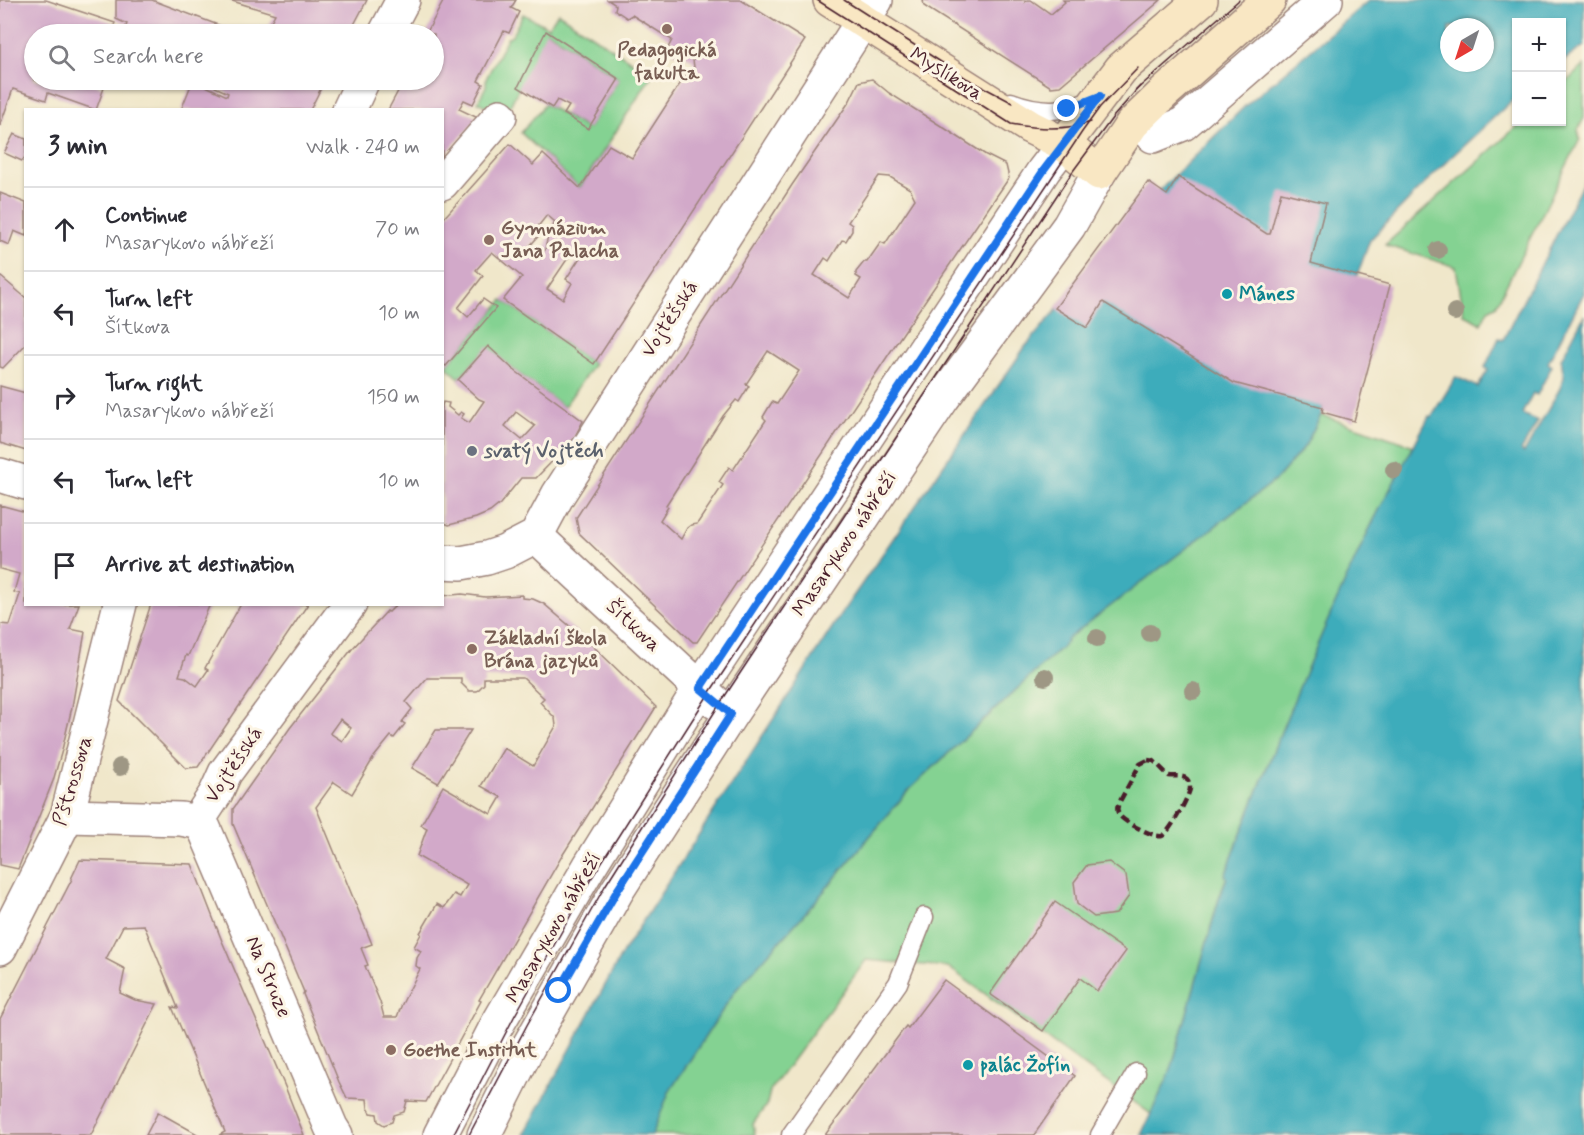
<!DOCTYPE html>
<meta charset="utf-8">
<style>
:root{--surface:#fff;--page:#f7f7f7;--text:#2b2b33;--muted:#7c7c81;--line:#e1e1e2}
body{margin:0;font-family:Mynerve,sans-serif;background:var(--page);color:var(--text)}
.controls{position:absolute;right:18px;top:18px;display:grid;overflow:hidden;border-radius:0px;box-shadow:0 2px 4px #0004}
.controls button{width:54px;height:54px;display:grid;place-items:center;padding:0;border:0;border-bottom:2px solid var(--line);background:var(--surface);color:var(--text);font:30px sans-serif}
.compass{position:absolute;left:1440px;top:18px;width:54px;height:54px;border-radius:50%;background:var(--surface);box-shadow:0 2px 4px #0004;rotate:219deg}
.stop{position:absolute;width:18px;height:18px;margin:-14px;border:4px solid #1a73e8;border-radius:50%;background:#fff}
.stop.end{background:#1a73e8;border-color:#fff;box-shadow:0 2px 6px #0008}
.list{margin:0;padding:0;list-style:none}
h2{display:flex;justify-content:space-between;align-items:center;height:78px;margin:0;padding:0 24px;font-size:26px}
h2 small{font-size:20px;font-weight:400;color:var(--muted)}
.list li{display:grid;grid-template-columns:39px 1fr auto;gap:18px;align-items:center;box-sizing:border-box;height:84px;padding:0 24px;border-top:2px solid var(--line)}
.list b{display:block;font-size:22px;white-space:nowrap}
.list p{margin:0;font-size:20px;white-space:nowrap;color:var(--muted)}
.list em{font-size:20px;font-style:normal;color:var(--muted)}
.icon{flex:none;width:33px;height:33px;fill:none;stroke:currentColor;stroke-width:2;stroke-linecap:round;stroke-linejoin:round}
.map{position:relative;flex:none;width:1584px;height:1135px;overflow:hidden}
.search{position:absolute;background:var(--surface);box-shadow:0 2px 4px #0004;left:24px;top:24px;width:420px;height:66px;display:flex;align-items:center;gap:15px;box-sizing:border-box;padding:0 21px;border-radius:33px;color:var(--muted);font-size:22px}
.panel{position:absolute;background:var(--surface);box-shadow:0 2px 4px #0004;left:24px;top:108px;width:420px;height:498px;border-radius:0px}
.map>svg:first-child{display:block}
</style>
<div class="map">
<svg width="1584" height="1135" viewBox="0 0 1584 1135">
<rect width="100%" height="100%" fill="#fcf5e5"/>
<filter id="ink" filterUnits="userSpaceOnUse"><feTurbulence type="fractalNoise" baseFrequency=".0167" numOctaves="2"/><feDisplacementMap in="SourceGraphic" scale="12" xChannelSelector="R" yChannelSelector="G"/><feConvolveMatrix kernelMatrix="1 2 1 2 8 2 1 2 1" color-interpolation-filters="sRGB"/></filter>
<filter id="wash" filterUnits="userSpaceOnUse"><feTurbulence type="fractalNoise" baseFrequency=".008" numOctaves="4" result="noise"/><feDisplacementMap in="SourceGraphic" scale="24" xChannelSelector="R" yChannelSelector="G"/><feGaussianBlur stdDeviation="1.35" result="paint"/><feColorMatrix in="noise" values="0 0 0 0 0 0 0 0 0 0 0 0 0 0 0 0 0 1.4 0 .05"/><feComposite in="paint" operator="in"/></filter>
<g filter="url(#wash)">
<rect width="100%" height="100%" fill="#f0e7ca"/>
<g fill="#84d292" stroke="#67785e" stroke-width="1.5">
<path d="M558 13 652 75 580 188 521 133 545 104 588 129 619 79 547 31 508 110 501 115 478 102 486 86V79L507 38 512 35 523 14 548 27Z"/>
<path d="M1584 65V118L1578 130 1580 139 1496 306 1488 310 1481 324 1464 314 1456 267 1385 245 1522 122H1562V86Z"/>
<path d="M503 300 594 364 564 407 514 370 488 347 459 378 446 366Z"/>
<path d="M1321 415 1414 446C1399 474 1383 502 1369 530 1316 643 1269 758 1225 876H1227L1220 895 1171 1070 1151 1114 948 967 866 960 770 1091 767 1104 753 1124 755 1135H652L669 1092 735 991 814 903 907 792 1067 642 1065 640 1277 479 1305 446Z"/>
</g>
<g fill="#3dacbb" stroke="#446673" stroke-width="1.5" fill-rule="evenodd">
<path d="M1369 0H1584V46L1562 62V22H1516V97L1446 162 1370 240 1357 276 1321 415 1305 446 1277 479 1066 640 1067 642 907 792 814 903 735 991 669 1092 652 1135H524L623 952 839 617 1025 347 1157 193 1245 106ZM1449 27H1485V63H1449Z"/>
<path d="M1584 181V293L1548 363 1552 366 1537 395 1533 393 1522 414 1538 421 1521 451 1524 453 1560 388 1564 377 1561 359 1584 315V1135H1141L1171 1070 1220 895 1227 877 1225 876C1269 759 1315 643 1369 530 1388 491 1410 454 1429 416L1431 417 1456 377 1478 387 1488 370 1485 367 1499 338 1503 340Z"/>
</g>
<g id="blocks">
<g fill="#d2a9c9" fill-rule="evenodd">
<path d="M0 0H46L115 23 111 34H34V80H82L104 88 96 110 48 93 46 100 13 89 0 126Z"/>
<path d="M116 0H152L226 28 224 34H123L127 24 116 19Z"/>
<path d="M229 0H367L349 34H264L275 14Z"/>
<path d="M444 0H516L511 8 519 12 509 33 504 31 478 81 483 84 473 104 464 100 459 109 478 118 442 158V110H388L404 80H434V34H426Z"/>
<path d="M608 0H741L805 40 594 364 503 300 522 277 492 252 476 270 483 276 458 308 468 317 483 299 496 308 446 366 442 364V220L510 144 533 165 543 154 580 188 609 145 632 158 685 76 690 75 694 67 693 60 686 56 682 57 668 48 672 40 632 15 627 18 615 10 616 5ZM547 215 555 222 548 235 545 250 540 256 529 247 541 233 536 229ZM572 252 581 256 566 279 572 283 563 299 547 289Z"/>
<path d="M923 0H1025V2L1027 0H1031L1051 14 1065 2 1063 0H1161L1060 86 1051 87 924 6Z"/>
<path d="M546 31 619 79 588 129 564 114 569 106 557 100 552 108 518 87Z"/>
<path d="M872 79 889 93 938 124 986 155 1006 165 1009 178 903 333 697 642H693L579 533 576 518 792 185 849 102 859 82ZM879 176 890 177 910 189 915 199 885 244 881 242 867 262H864L856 272V276L861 279 849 298 814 275 825 258 829 261 842 240 846 241 852 231V225L848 222ZM768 351 799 371 777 404 772 402 763 417 766 420 733 470 729 467 719 482 723 485 697 524 691 525 687 528 681 539 660 520 668 507 666 505 723 416 736 400 739 402 749 386 746 384Z"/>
<path d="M193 80 227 96 228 93 215 87 219 80H276L275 82 283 87 285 82 280 80H325L310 110H181Z"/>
<path d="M14 134 26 139V156L22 161 4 153Z"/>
<path d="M1178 177 1267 234H1270L1281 192 1326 203 1311 263 1390 285 1354 421 1322 412 1323 407 1234 383 1103 302 1087 328 1055 308 1148 182 1167 195Z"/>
<path d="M0 193 26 203V236L14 231 9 245 0 241Z"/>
<path d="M0 276 26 298V344L3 368 0 367Z"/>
<path d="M488 346 514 370 583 421 573 440 536 478H521L500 504 490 512 476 518 449 525 442 522V406L443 402 449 403 448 407 458 415 461 412 464 414 461 418 469 423 484 401 479 399 458 380ZM516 412 535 426 522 440 505 426Z"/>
<path d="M0 386 26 393V451L0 443Z"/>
<path d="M0 505 26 512V604H79L70 629 85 632 72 707 62 750 53 781 18 869 0 865V624L10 625 20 594 14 592 19 574 0 569Z"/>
<path d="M462 594 485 597 522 595V598L533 599 544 604 594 647 656 707 562 856 479 1000 481 1001 426 1102 407 1101 404 1112 394 1115 392 1122 384 1125 378 1121 377 1114 371 1113 368 1108 367 1099 347 1098 339 1082 303 994 304 992 233 824V809L290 728 352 649 387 611 389 612 397 604H442V596ZM427 678H461V683L469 691H477L484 684V678H523L544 698 540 702 555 718 556 726 533 766 504 748 481 786 501 797 491 814 443 786 421 825 427 828 417 856 467 885 460 897 454 894 444 908 437 904 420 933 421 934 414 947 421 951 417 958 416 966 420 969 402 1004 397 1017H384L380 1002 365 966 368 965 361 948 372 944 316 807 334 782 352 794 374 757 391 736 394 738 405 724 402 722 412 709 406 702ZM340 719 351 728 342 741 330 733Z"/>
<path d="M151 604H210L188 656 186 655 179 676 185 677 197 686 208 670 205 668 241 604H308L198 767 186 768 119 701Z"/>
<path d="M436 730H471L438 783 412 768Z"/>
<path d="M80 860 192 864 222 941 286 1089 304 1135H219L225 1132 172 1007 178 1008 144 925 123 926 106 959 125 969 120 993 135 1000 157 1004 91 1135H0V1019L72 879H71Z"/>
<path d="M1109 862 1126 875 1129 896 1116 914 1094 917 1077 904 1074 882 1087 865Z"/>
<path d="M1055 902 1126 951 1097 991 1080 978 1043 1031 990 994Z"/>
<path d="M944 980 1075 1076 1034 1135H825L906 1026 908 1028Z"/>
<path d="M158 1112 199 1135H146Z"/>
</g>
</g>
</g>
<g filter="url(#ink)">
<use href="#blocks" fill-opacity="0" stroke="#9d837a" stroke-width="1.5"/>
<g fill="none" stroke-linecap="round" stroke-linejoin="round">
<g stroke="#9d837a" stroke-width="21">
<g id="lane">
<path d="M1011 102C1040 113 1066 113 1094 99"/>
<path d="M791 1135 898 983 924 917"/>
<path d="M1100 1135 1136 1073"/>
</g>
</g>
<g stroke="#9d837a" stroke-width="36">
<g id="street">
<path d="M385 34 403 0"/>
<path d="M349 110 363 80"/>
<path d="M1153 136 1183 124 1326 0"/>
<path d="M442 183 500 116"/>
<path d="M0 475 26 483"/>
<path d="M536 536 715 702"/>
<path d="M442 562 461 563 487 558 505 552 536 536 558 495 876 0"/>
<path d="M67 816 181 819 197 822 204 828 331 1127 336 1135"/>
<path d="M197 822 216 793 225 773 350 604"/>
<path d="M0 948 67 816 120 604"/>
<path d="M440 1135 497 1025 589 867 700 688 1044 170 1064 144"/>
<path d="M484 1135 527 1049 617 891 731 714 943 398 1069 226 1099 173"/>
</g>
</g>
<g stroke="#9d837a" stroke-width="36">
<g id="secondary">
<path d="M830 0 1030 127 1064 144 1099 173 1132 124 1164 93 1269 0"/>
<path d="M1064 144 1121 69 1201 0"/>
</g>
</g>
<use href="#lane" stroke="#fff" stroke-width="18"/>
<use href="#street" stroke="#fff" stroke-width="33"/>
<use href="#secondary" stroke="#f9e7c3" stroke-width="33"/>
<g stroke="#4a1f2b" stroke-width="1.5">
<path d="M817 0 1011 124C1038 129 1065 131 1091 122"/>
<path d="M844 0 966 78 1013 103"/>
<path d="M1135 91 1239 0"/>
<path d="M453 1135 514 1017 591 879 708 695 1082 132 1100 107 1138 68"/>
<path d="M469 1135 527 1025 605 886 719 705 1073 171 1113 117 1140 86"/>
</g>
<path stroke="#4a1f2b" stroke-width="4.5" stroke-dasharray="9 4.5" stroke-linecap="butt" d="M1148 760 1154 761 1169 776C1175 777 1182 775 1187 779 1189 781 1190 785 1190 788 1190 795 1169 834 1162 836 1155 838 1124 822 1120 816 1116 811 1117 807 1119 803L1140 764Z"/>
</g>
<g fill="#9e9784">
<circle cx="1438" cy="250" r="9"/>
<circle cx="1455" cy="312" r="9"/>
<circle cx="1394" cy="470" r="9"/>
<circle cx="1150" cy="633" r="9"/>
<circle cx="1097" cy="638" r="9"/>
<circle cx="1045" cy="677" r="9"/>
<circle cx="1193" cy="691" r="9"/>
<circle cx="120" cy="767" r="9"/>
</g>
</g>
<g fill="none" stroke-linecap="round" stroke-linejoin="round" filter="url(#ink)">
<path stroke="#1a73e8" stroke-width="8" d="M559 991 617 891 731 714 700 688 1044 170 1100 96 1067 109"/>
</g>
<g fill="#8d6e63" stroke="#fcf5e5" stroke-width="2">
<circle cx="667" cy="29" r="6"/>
<circle cx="489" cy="240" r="6"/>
<circle cx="472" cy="649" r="6"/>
<circle cx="391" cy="1050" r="6"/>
</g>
<g fill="#0f9aa8" stroke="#fcf5e5" stroke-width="2">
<circle cx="1227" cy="294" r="6"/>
<circle cx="968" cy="1065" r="6"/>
</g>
<circle fill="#6b7280" stroke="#fcf5e5" stroke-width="2" cx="472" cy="451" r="6"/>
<g text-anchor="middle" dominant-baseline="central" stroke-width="6" stroke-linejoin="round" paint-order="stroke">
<g font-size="20" font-weight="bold" fill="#785e54" stroke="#fcf5e5" text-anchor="start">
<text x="667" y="50" text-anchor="middle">Pedagogická<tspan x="667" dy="23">fakulta</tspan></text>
<text x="501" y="228">Gymnázium<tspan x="501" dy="23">Jana Palacha</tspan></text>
<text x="484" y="638">Základní škola<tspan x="484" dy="23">Brána jazyků</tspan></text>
<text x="403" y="1050">Goethe Institut</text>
</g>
<g font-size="20" fill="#4a1f2b" stroke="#fcf5e5">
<text transform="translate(946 74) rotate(32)">Myslíkova</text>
<text transform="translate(670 319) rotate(-57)">Vojtěšská</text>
<text transform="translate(845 544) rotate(-56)">Masarykovo nábřeží</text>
<text transform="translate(633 626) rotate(43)">Šítkova</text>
<text transform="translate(234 765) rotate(-56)">Vojtěšská</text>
<text transform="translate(73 781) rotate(-73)">Pštrossova</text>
<text transform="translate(554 928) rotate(-60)">Masarykovo nábřeží</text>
<text transform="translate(268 977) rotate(67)">Na Struze</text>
</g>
<g font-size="20" font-weight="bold" fill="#0d838f" stroke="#fcf5e5" text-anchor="start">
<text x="1239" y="294">Mánes</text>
<text x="980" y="1065">palác Žofín</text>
</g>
<g font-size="20" font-weight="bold" fill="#5b616d" stroke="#fcf5e5" text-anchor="start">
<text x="484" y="451">svatý Vojtěch</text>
</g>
</g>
</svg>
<div class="controls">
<button>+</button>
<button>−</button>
</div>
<svg class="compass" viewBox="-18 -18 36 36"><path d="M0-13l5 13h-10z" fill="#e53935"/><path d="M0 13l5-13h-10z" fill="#7c7c81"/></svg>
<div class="stop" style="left:559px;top:991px"></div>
<div class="stop end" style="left:1067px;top:109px"></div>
<div class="search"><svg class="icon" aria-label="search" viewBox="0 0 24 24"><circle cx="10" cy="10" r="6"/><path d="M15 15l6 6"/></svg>Search here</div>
<section class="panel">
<h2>3 min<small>Walk · 240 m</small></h2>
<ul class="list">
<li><svg class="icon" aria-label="ahead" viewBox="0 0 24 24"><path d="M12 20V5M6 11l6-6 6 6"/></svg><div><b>Continue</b><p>Masarykovo nábřeží</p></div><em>70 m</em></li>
<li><svg class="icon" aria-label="left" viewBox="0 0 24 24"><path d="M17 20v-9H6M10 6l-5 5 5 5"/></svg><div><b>Turn left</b><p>Šítkova</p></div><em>10 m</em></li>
<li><svg class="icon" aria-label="right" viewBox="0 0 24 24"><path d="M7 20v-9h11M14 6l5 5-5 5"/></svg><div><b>Turn right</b><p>Masarykovo nábřeží</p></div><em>150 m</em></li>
<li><svg class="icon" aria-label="left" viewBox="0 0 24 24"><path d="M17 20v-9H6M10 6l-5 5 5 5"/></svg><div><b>Turn left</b></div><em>10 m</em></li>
<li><svg class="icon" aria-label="arrive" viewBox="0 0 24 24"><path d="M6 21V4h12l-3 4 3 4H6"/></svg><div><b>Arrive at destination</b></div></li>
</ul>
</section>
</div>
